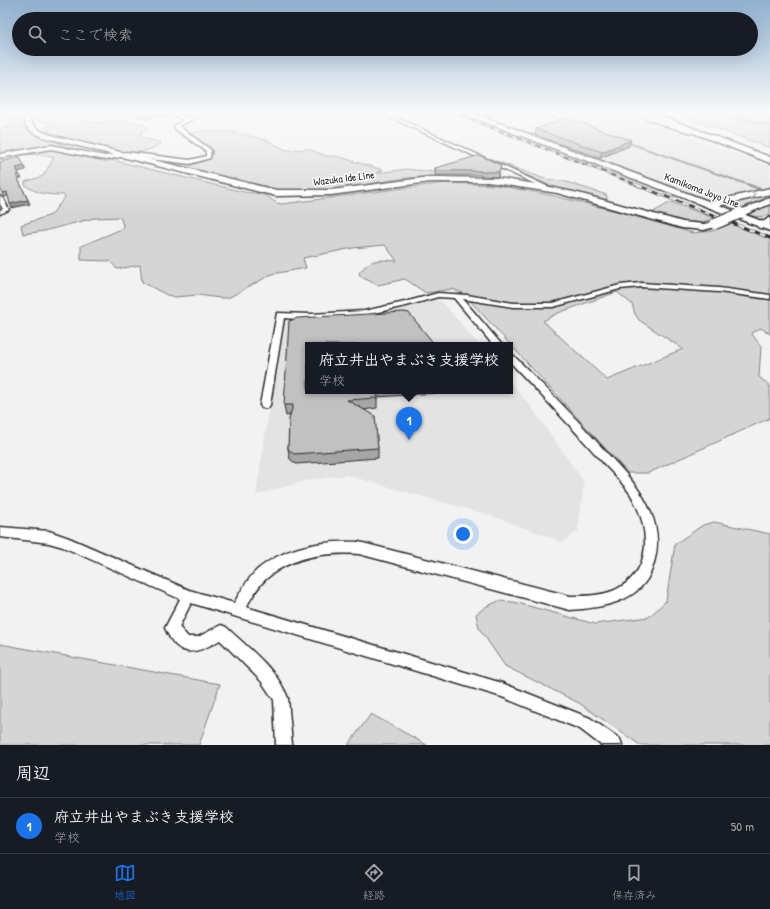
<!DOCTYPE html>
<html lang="ja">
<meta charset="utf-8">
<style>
:root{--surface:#171b24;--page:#20242c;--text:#f1f3f6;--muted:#9ea1a6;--line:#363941;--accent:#1a73e8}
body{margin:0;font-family:"Patrick Hand","Klee One",sans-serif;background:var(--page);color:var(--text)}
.you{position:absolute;left:463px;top:534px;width:14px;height:14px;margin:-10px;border:3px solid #fff;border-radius:50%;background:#1a73e8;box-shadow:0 0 0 6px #1a73e833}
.badge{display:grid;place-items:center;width:26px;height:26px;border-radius:50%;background:var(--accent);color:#fff;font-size:13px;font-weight:700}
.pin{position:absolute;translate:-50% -33px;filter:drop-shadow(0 1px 2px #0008)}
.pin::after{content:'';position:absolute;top:21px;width:14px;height:12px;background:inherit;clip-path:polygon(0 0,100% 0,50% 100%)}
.popup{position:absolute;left:305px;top:342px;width:208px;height:52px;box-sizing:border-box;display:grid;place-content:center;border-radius:0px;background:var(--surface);filter:drop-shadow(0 1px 3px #0005);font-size:13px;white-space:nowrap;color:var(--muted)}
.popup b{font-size:15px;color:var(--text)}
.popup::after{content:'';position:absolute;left:50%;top:100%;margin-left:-8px;border:8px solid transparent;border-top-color:var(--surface)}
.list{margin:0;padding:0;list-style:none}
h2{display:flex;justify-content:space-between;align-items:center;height:52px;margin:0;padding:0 16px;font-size:17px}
h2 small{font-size:13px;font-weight:400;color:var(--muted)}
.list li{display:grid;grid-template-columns:26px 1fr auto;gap:12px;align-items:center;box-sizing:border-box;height:56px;padding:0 16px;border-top:1px solid var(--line)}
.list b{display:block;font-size:15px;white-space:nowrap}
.list p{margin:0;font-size:13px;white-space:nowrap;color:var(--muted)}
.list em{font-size:13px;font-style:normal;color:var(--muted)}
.icon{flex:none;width:22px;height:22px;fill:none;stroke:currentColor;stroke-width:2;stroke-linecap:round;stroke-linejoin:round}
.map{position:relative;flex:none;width:770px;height:745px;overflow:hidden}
.search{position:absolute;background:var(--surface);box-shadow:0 4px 16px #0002;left:12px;right:12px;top:12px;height:44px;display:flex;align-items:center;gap:10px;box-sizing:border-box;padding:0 14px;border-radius:22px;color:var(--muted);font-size:15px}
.sheet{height:108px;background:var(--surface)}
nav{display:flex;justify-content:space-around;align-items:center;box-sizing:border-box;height:56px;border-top:1px solid var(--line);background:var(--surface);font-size:11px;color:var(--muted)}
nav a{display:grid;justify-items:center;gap:2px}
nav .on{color:var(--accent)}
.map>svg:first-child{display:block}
</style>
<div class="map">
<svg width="770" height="745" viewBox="0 0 770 745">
<rect width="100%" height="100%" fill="#f2f2f2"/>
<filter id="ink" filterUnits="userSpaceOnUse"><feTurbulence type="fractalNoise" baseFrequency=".025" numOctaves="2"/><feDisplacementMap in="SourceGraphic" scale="8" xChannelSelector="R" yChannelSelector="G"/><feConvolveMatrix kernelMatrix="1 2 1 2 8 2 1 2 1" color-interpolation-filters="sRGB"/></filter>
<g filter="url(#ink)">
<g fill="#e3e3e3">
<path d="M564 114H625L770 166V186L713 200 699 199 516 130 551 118 630 146 635 144 555 117Z"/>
<path d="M436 300 443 303 479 345H308V391H510V382L529 404 584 482 578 531 563 542 495 517 346 475 309 480 256 495 283 319 312 321 366 317Z"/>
</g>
<g fill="#d5d5d5" stroke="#808080" fill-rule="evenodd">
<path d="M32 114H85L84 120 94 123 123 120 145 125 147 128 142 131 140 135 144 138 161 143C134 165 85 143 55 135L46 130 50 124 43 121 38 122 33 117Z"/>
<path d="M678 114H770V148Z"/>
<path d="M15 118 20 120 22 127 79 152 244 192C251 193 258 193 264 195 272 198 273 203 282 204L444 183 497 185 550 195 620 212 693 233 712 231 731 224 770 239V334L761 328 751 333 761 346 759 377 770 386V418L648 473H628L463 293 452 289 426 293 405 279 378 285 361 277 359 273C372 257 379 260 397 261L385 245 353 248 303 258 306 268 272 274 228 298H220L198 295 175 297 167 295 142 282 140 265 117 269 110 261 81 260V246L124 228 120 217 94 218 44 231 23 234 21 225 51 215 65 197 64 195C50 195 36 194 25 185V182L43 176 54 158C36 151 18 157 0 156V129L13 125 10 120ZM617 292 632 304 635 314 639 320 683 349 607 380 543 321 558 313Z"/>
<path d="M203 131 231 132 267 140 286 150 309 149 326 156H336L383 170 377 173 407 169 443 173 441 176C425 177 408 177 392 180 356 186 320 194 283 191 247 188 211 174 177 165V163C188 164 204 162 213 154L212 150 189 134Z"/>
<path d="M489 158 545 179 563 181 607 195 606 202 555 188Z"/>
<path d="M770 192V196L736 210 728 206V203Z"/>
<path d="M671 202 714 218 697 224H690L650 214Z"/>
<path d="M770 204V214C762 218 754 217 746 214Z"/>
<path d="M714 522 770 534V745H640L579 703 505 666 479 628 476 614 487 606 499 601 514 602 595 624 649 617 666 601 675 544 703 525Z"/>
<path d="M0 644 220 684 199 745H0Z"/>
<path d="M371 714 427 745H348Z"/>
</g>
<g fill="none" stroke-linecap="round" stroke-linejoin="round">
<g stroke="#787878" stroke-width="2">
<path d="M542 114 564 121"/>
<path d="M719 114 770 125"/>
<path d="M626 142 752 186"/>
</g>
<path stroke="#787878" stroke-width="2.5" d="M749 185 762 190"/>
<g stroke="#2b2b2b" stroke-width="3">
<g id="minor">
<path d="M171 114H177L186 118 198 114H204L179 126 211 150 210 158 190 164 126 156 105 160 51 149 0 158V154L51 145 105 156 126 152 190 160 206 156V151L176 130 174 126 183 120Z"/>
<path d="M383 114H389L551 188 546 189Z"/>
<path d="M0 196 3 198 9 210 0 214V210L3 209 0 204Z"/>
<path d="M641 283 719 288 770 295V299L719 292 641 287 620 289 553 307H513L463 299 502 345H493L454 298 438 297 406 306 364 315 311 320 284 318 270 405 268 408H262L260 405 277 313 311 314 364 311 405 302 438 293 467 295 513 303H553L620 285Z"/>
<path d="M510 354 513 355C545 387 576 418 606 452 623 471 641 488 651 513 659 532 659 549 652 569 640 603 600 608 570 610L359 554C326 552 292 556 266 579 258 586 252 597 246 607L502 683 590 718 620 739 622 745H601L580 729 502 697 191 603 179 627 188 637H198L221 625 226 627C248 648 277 669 288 698L292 745H276L274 700 261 681 220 640C195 655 178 659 165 628L180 599 63 547 49 543 0 537V527L49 531 69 538 189 590 234 603C241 592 247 579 257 570 285 546 323 540 359 542L570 596C585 596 601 596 615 590 654 571 650 528 631 495 623 482 609 470 599 458 570 425 540 394 510 362Z"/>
</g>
</g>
<g stroke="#2b2b2b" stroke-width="3">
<path id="tertiary" d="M634 114H643L695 131 692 133 669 127Z"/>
</g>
<g stroke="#2b2b2b" stroke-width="3">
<g id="secondary">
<path d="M23 114H29C30 127 40 131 51 135L276 190H331L430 177 497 178 536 184 578 193 683 222 704 224 715 221 720 224 718 226 704 230 682 228 557 193 488 182H430L331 195 276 196 47 138C34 134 23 129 23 114Z"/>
<path d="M770 188V194L709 208 705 205 706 203Z"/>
<path d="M770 198V204L744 215 741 216 737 213 738 211Z"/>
<path d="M770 217V224L765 228H759L757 226Z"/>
</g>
</g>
<g stroke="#2b2b2b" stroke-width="3">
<path id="primary" d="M464 114H475L770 224V231Z"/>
</g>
<g stroke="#2b2b2b" stroke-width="3">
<path id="trunk" d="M645 114H656L770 157V163Z"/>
</g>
<use href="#minor" fill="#fff" fill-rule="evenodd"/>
<use href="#tertiary" fill="#fff" fill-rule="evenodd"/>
<use href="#secondary" fill="#fff" fill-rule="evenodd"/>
<use href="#primary" fill="#fff" fill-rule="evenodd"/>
<use href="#trunk" fill="#fff" fill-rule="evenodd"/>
<g stroke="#2b2b2b" stroke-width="2.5">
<path id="rail-far1" d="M457 114 640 186"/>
</g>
<g stroke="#2b2b2b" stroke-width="3">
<path id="rail" d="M637 185 770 238"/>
</g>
<use href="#rail-far1" stroke="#fff" stroke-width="1.5" stroke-dasharray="5" stroke-linecap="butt"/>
<use href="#rail" stroke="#fff" stroke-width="2" stroke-dasharray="6" stroke-linecap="butt"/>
<g stroke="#2b2b2b" stroke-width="12" stroke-linecap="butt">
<path id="secondary-bridge" d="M715 224 741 213"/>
</g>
<use href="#secondary-bridge" stroke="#fff" stroke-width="10"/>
</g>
<g fill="#a6a6a6" stroke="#2b2b2b">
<path d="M130 114H171L172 116 163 118 159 115 146 119Z"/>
<path d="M481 114H493L486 116Z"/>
<path d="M536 129 629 146 600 158 535 135Z"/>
<path d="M501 165 498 177 481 176V175H435V168Z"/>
<path d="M308 391H453L451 392 377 397V408L363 410 378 448V458L296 464 290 459 288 449 290 415 286 416 284 405Z"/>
</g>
<g fill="#878787" stroke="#2b2b2b">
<path d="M154 114H158L159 115 146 119 145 117Z"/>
<path d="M169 114H171L172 116 163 118 162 115Z"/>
<path d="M486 114H493L486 116Z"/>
<path d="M631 140 629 146 600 158 602 152Z"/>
<path d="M24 166 26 170 18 172 16 168Z"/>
<path d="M19 174 22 178 18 179 30 204 12 208 10 204 16 175Z"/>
<path d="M7 192 9 196 4 197 2 193Z"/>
</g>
<g fill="#c1c1c1" stroke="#2b2b2b">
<path d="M137 114H154L145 117Z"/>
<path d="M160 114H169L162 115Z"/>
<path d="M567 118 631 140 602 152 536 129Z"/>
<path d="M477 156H481L501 165 499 172H481V171H436L435 168Z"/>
<path d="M20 157 24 166 16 168 19 174 16 175 28 200 10 204 7 192 2 193 0 189V162Z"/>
<path d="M404 312 409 313 435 345H308V391H377V398L347 400 375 416 378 448 294 454 288 449 289 419 293 405H284L289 321 297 318Z"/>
</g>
<defs><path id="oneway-chevron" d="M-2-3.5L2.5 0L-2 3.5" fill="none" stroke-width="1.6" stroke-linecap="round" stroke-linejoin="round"/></defs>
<use stroke="#a0a0a0" href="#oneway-chevron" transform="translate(753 195) rotate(-13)"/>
</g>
<linearGradient id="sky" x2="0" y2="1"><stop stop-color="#8fb0d0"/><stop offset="0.52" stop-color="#f9f9f9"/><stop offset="1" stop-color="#f9f9f9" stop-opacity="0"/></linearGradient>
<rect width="770" height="218" fill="url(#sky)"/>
<g text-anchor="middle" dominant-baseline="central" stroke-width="3" stroke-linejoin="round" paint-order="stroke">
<g font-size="11" fill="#2b2b2b" stroke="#fff">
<text transform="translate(344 178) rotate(-7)">Wazuka Ide Line</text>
<text transform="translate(702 190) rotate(21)">Kamikoma Joyo Line</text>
</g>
</g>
</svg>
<div class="you"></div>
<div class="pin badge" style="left:409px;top:440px">1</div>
<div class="popup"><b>府立井出やまぶき支援学校</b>学校</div>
<div class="search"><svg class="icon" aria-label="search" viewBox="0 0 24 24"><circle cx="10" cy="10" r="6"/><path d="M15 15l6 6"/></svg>ここで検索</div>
</div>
<section class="sheet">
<h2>周辺<small></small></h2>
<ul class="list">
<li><span class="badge">1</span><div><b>府立井出やまぶき支援学校</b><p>学校</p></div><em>50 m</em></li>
</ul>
</section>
<nav>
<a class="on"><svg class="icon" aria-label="map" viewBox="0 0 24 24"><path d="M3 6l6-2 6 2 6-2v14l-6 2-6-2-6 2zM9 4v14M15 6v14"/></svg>地図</a>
<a><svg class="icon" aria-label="directions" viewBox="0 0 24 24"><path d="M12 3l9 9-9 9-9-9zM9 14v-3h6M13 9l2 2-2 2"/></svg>経路</a>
<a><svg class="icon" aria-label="saved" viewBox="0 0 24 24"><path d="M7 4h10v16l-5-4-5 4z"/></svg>保存済み</a>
</nav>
